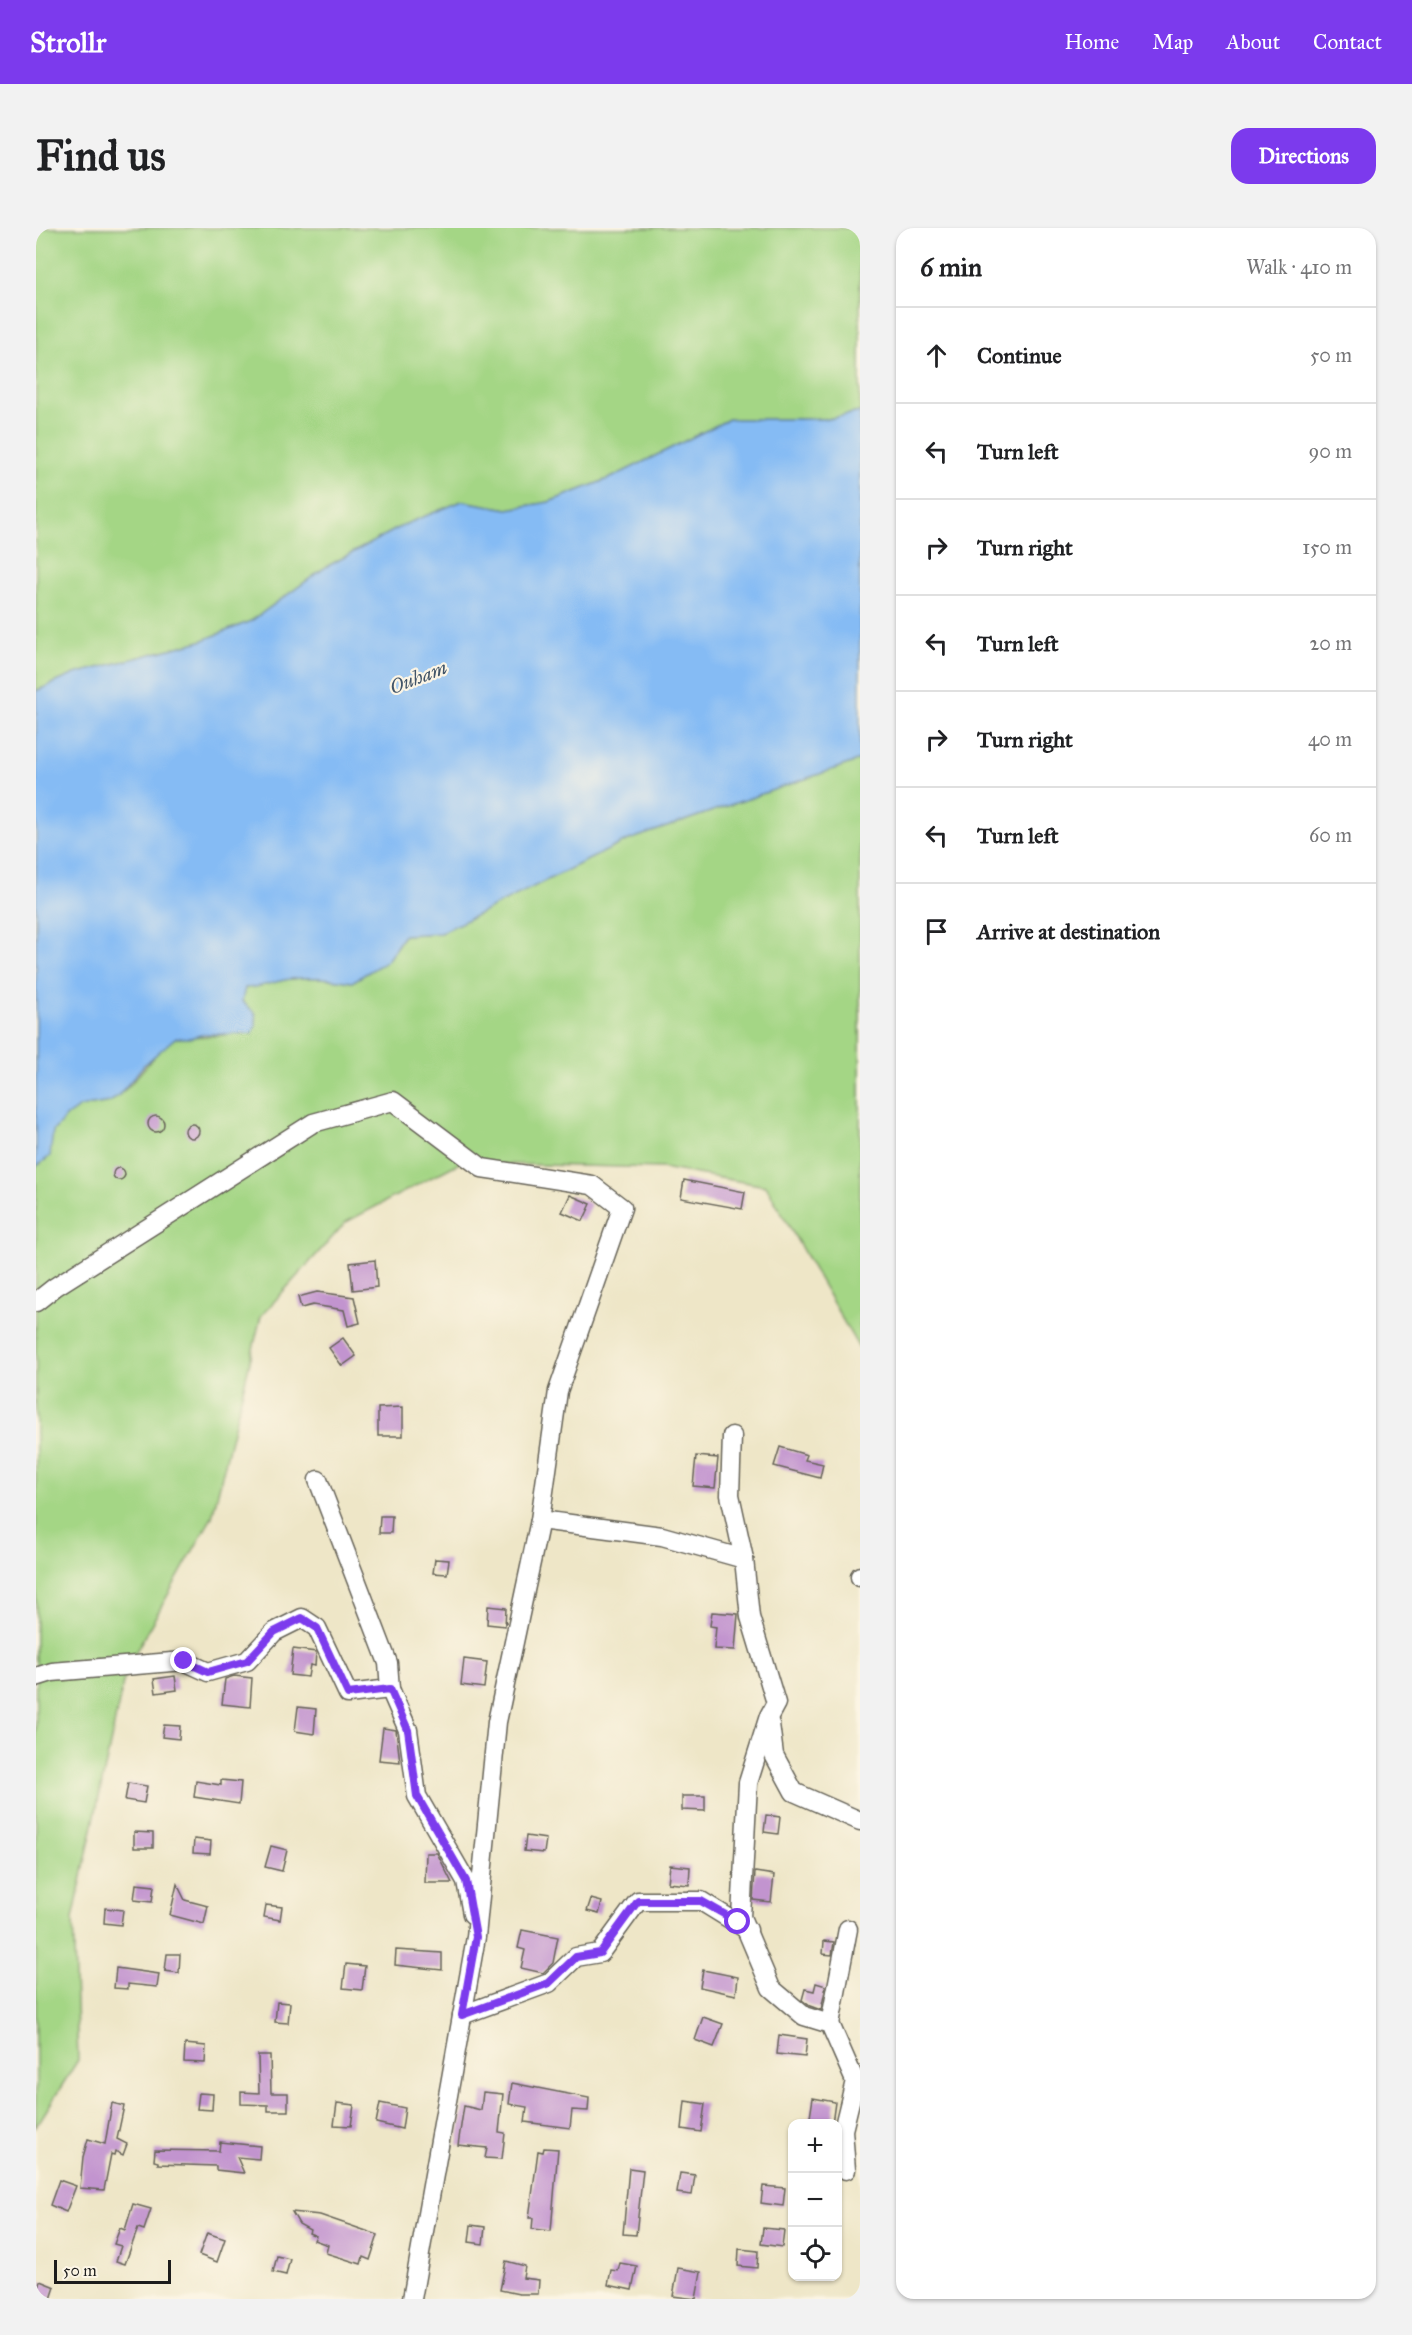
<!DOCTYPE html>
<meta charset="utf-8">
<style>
:root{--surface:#fff;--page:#f2f2f2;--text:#202124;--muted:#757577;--line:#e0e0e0;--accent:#7c3aed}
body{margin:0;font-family:"IM FELL Great Primer",serif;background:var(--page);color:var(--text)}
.controls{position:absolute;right:18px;bottom:18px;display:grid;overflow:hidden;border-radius:12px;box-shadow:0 2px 4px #0004}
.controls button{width:54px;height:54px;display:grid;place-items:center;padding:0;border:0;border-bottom:2px solid var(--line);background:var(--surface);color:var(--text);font:30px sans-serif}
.scale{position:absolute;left:18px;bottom:15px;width:117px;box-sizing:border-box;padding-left:6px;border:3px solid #1c1c1c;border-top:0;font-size:16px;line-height:21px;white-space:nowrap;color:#1c1c1c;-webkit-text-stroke:4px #fcf5e5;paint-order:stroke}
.stop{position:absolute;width:18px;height:18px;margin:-14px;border:4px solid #7c3aed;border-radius:50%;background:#fff}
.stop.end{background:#7c3aed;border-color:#fff;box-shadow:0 2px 6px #0008}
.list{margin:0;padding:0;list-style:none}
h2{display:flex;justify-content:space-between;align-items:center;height:78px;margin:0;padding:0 24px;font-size:26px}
h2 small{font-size:20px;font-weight:400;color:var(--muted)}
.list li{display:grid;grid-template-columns:39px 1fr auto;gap:18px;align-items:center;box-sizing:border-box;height:96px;padding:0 24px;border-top:2px solid var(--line)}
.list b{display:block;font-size:22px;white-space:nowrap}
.list em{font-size:20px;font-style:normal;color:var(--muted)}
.icon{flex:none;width:33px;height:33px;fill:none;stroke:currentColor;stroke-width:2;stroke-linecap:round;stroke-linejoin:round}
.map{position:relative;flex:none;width:824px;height:2071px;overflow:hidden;border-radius:18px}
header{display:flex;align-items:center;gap:36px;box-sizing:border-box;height:84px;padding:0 30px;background:var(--accent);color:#fff}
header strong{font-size:28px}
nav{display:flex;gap:33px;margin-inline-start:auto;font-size:21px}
.intro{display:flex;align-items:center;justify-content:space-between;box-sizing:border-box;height:144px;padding:0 36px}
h1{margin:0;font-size:42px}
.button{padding:15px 27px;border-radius:18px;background:var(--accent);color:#fff;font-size:21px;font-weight:700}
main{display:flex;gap:36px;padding:0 36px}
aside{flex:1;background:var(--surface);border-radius:18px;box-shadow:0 2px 4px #0004}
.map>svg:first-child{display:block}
</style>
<header>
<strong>Strollr</strong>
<nav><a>Home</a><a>Map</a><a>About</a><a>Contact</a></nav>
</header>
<div class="intro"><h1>Find us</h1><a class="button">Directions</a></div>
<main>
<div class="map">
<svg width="824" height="2071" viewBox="0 0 824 2071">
<rect width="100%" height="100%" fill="#fcf5e5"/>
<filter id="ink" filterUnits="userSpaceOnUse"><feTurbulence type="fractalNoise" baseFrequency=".0167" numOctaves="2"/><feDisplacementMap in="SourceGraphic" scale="12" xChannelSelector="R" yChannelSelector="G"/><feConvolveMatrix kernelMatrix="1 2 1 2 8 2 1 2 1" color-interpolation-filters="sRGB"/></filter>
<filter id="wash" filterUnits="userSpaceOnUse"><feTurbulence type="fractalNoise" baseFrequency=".008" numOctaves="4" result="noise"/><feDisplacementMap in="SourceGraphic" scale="24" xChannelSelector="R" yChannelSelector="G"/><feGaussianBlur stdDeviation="1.35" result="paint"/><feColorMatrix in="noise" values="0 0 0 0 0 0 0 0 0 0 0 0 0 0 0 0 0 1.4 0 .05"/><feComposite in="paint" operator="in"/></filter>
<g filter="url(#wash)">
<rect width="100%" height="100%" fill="#eee6c7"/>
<g fill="#a4d685" stroke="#607950" stroke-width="1.5">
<path d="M0 0H824V184L792 191H693L577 249 513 274 472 281 426 273 370 296 290 339 215 393 165 413 39 446 0 463Z"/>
<path d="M824 532V1122L730 958 626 940 423 935 310 994 225 1088 176 1289 90 1441 37 1691 42 1832 0 1899V939L13 928 17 903 31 888 43 879 74 874 91 860 129 816 139 810 189 807 212 780 206 773 208 760C224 760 239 753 254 751 276 748 295 750 316 754L351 733 368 707 404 705 590 613Z"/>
</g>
<path fill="#85bbf4" stroke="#506c88" stroke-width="1.5" d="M824 184V532L590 613 404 705 368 707 351 733 316 754C295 750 276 748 255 751 239 753 224 760 209 760L206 773 220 786V797L216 806H169L153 810H139L108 837 83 867 74 874 44 879 31 888 17 903 14 928 0 939V463L39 446 165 413 215 393 290 339 370 296 426 273 472 281 513 274 577 249 693 191H792Z"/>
<g id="blocks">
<g fill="#c294cf">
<circle cx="120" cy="896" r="8"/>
<circle cx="156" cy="903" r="7"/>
<circle cx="83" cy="946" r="6"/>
<path d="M648 952 709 964 706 981 645 970Z"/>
<path d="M534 967 555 976 547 993 526 984Z"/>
<path d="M339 1032 341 1059 317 1062 314 1035Z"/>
<path d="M281 1064 318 1069 324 1095 312 1098 308 1082 277 1077 265 1080 262 1069Z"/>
<path d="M307 1110 320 1128 306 1138 293 1120Z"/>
<path d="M367 1179V1208H342V1180Z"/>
<path d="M744 1219 771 1227 769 1232 787 1236 784 1250 738 1238Z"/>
<path d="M660 1228 682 1230 679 1260 657 1258Z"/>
<path d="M344 1288H356L355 1305H343Z"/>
<path d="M399 1331 413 1332 411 1346 397 1345Z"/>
<path d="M452 1378 470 1380 469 1398 451 1396Z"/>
<path d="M676 1384 702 1386 699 1422 678 1421 680 1399 674 1398Z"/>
<path d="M257 1421 280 1424 279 1438 274 1437 272 1449 254 1447Z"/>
<path d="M428 1431 451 1434 448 1460 425 1457Z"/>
<path d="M139 1448 141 1462 120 1465 118 1451Z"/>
<path d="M198 1448 216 1450 214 1479 186 1476 189 1451Z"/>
<path d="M262 1479 280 1481 278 1506 259 1503Z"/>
<path d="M128 1497 144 1498 143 1511 126 1509Z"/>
<path d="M347 1500 360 1502 364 1534 343 1532Z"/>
<path d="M185 1552 205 1554 203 1576 158 1569 160 1553 185 1557Z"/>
<path d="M92 1555 111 1558 108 1575 89 1572Z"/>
<path d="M646 1568H669V1583L646 1582Z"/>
<path d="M730 1587 744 1589 742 1606 728 1604Z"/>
<path d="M98 1604 117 1605V1620H98Z"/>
<path d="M490 1608 510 1611 508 1625 488 1623Z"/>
<path d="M158 1611 175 1613 174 1626 157 1625Z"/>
<path d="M235 1618 251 1622 246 1643 229 1639Z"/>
<path d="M390 1625H401L416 1655H389Z"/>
<path d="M634 1637 654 1639 653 1657 632 1655Z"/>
<path d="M719 1644 738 1647 735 1674 717 1672Z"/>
<path d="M100 1656 118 1658 116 1674 98 1672Z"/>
<path d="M141 1656 149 1672 172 1678 168 1696 134 1687Z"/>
<path d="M555 1671 566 1674 563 1686 551 1683Z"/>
<path d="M230 1677 246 1679 244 1692 228 1689Z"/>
<path d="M69 1680 87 1682 85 1697 68 1695Z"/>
<path d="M486 1702 522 1709 517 1735 507 1745 485 1740 489 1722 482 1720Z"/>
<path d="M788 1713 798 1714 796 1727 787 1726Z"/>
<path d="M360 1722 406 1725V1742L359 1737Z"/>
<path d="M131 1726H144L143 1745 129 1743Z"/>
<path d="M310 1736 329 1738 326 1762 307 1760Z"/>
<path d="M80 1740 123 1746 121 1759 92 1756V1761L78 1760Z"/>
<path d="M667 1742 702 1749 700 1767 664 1759Z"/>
<path d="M780 1755 790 1758 785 1782 774 1778 766 1772 769 1761 778 1763Z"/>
<path d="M241 1774 254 1775 252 1795 239 1794Z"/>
<path d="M667 1789 687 1796 678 1819 659 1812Z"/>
<path d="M743 1807 771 1811 769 1829 741 1826Z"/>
<path d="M149 1816 170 1818 169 1835 148 1834Z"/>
<path d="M222 1827H234L235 1865H252V1883H232V1877L205 1876V1864L223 1865Z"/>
<path d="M476 1855 553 1870 552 1883 536 1882 534 1900 489 1894 491 1879 473 1876Z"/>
<path d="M447 1864 467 1866 463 1904 469 1905 466 1931 449 1930 451 1920 422 1917 428 1878 445 1882Z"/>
<path d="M163 1865 177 1866 176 1882 161 1881Z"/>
<path d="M777 1870 799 1874 796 1896H773Z"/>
<path d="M649 1873 669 1876 665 1904 646 1901Z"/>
<path d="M76 1875 88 1878 81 1911 91 1916 87 1927 79 1923 78 1927 75 1926 68 1962 44 1960 47 1929 52 1911 69 1916Z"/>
<path d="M301 1875 318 1877 315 1898 298 1897Z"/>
<path d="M344 1875 369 1880 366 1901 340 1895Z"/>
<path d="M184 1914 224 1918 223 1931 201 1929 208 1945 180 1942V1938L122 1936V1934L118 1933 119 1922 183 1923Z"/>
<path d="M508 1920 522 1921 515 2003 496 2001 497 1990H493L502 1923 507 1924Z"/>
<path d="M593 1940 607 1942 600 2007 587 2006Z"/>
<path d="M644 1945 659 1947 656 1967 641 1965Z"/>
<path d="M23 1952 40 1958 30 1984 14 1977Z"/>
<path d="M727 1958 749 1960 747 1978 725 1975Z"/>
<path d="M97 1976 115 1981 108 2002 102 2000 89 2036 80 2033 85 2018 78 2016 84 2000 89 2002Z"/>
<path d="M256 1984 284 1987 342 2007 334 2032 327 2029 325 2036 290 2025 292 2017 278 2012 280 2008 273 2005 274 2002 263 1996Z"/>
<path d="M435 1997 449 1999 447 2016 433 2014Z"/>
<path d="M727 2000 748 2002 746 2019 725 2016Z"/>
<path d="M171 2005 189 2011 181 2034 163 2027Z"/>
<path d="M703 2021 722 2023 721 2040 702 2038Z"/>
<path d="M241 2028 254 2031 250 2047 237 2044Z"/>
<path d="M470 2033 489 2038 487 2050 503 2052 502 2066H483L464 2062Z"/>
<path d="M584 2035 601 2038 596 2062 572 2057 575 2042 582 2043Z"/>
<path d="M642 2040 665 2044 660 2071 637 2068Z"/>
<path d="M4 2053 19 2059 15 2071 0 2066Z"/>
</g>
</g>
</g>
<g filter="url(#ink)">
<use href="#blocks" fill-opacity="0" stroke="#666358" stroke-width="1.5"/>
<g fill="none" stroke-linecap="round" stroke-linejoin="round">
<g stroke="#666358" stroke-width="21">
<g id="minor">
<path d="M0 1074 19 1059 277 895 357 873 446 940 556 957 586 980 522 1163 504 1292 461 1494 440 1709 376 2071"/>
<path d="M696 1208 694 1267 708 1331 714 1389 740 1475 733 1488 712 1555 705 1689 735 1760 768 1788 794 1796 819 1853 807 1902 810 1942"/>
<path d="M282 1252 352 1435 354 1461 372 1502 381 1568 430 1653 436 1686"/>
<path d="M504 1292 626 1308 708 1331"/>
<path d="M824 1348V1349"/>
<path d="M0 1449 16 1444 148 1433 172 1444 211 1433 238 1404 266 1390 281 1400 312 1466 354 1461"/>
<path d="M734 1496 738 1527 758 1564 824 1593"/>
<path d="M426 1787 513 1755 540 1729 564 1725 602 1673H665L712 1702"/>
<path d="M794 1796 812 1701"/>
</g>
</g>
<use href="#minor" stroke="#fff" stroke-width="18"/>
</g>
</g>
<g fill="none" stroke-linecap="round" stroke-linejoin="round" filter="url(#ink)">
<path stroke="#7c3aed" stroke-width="8" d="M148 1433 172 1444 211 1433 238 1404 266 1390 281 1400 312 1466 354 1461 372 1502 381 1568 430 1653 440 1709 426 1787 513 1755 540 1729 564 1725 602 1673H665L702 1694"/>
</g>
<g text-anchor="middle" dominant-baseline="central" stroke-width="4.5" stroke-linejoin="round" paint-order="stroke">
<g font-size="20" font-style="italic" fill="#415468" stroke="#fcf5e5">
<text transform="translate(382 449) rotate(-21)">Ouham</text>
</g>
</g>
</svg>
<div class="controls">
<button>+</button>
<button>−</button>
<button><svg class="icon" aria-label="locate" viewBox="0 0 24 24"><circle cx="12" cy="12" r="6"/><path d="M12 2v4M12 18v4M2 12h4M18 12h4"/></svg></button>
</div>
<div class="scale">50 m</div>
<div class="stop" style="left:702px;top:1694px"></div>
<div class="stop end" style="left:148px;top:1433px"></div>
</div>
<aside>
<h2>6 min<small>Walk · 410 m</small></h2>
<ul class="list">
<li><svg class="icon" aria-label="ahead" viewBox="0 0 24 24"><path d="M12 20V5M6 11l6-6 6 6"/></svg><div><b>Continue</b></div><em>50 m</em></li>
<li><svg class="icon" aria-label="left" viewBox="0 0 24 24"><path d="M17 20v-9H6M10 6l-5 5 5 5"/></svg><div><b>Turn left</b></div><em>90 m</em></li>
<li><svg class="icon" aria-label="right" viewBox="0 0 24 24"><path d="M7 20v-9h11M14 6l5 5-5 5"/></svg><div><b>Turn right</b></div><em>150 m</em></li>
<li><svg class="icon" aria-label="left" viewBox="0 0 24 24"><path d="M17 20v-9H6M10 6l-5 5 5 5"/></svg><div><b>Turn left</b></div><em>20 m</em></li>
<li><svg class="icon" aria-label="right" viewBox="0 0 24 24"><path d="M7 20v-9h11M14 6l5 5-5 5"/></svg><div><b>Turn right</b></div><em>40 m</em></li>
<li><svg class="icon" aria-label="left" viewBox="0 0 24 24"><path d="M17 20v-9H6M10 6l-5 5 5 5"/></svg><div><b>Turn left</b></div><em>60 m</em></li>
<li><svg class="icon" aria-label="arrive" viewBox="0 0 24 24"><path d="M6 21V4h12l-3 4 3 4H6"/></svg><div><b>Arrive at destination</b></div></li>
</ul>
</aside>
</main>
